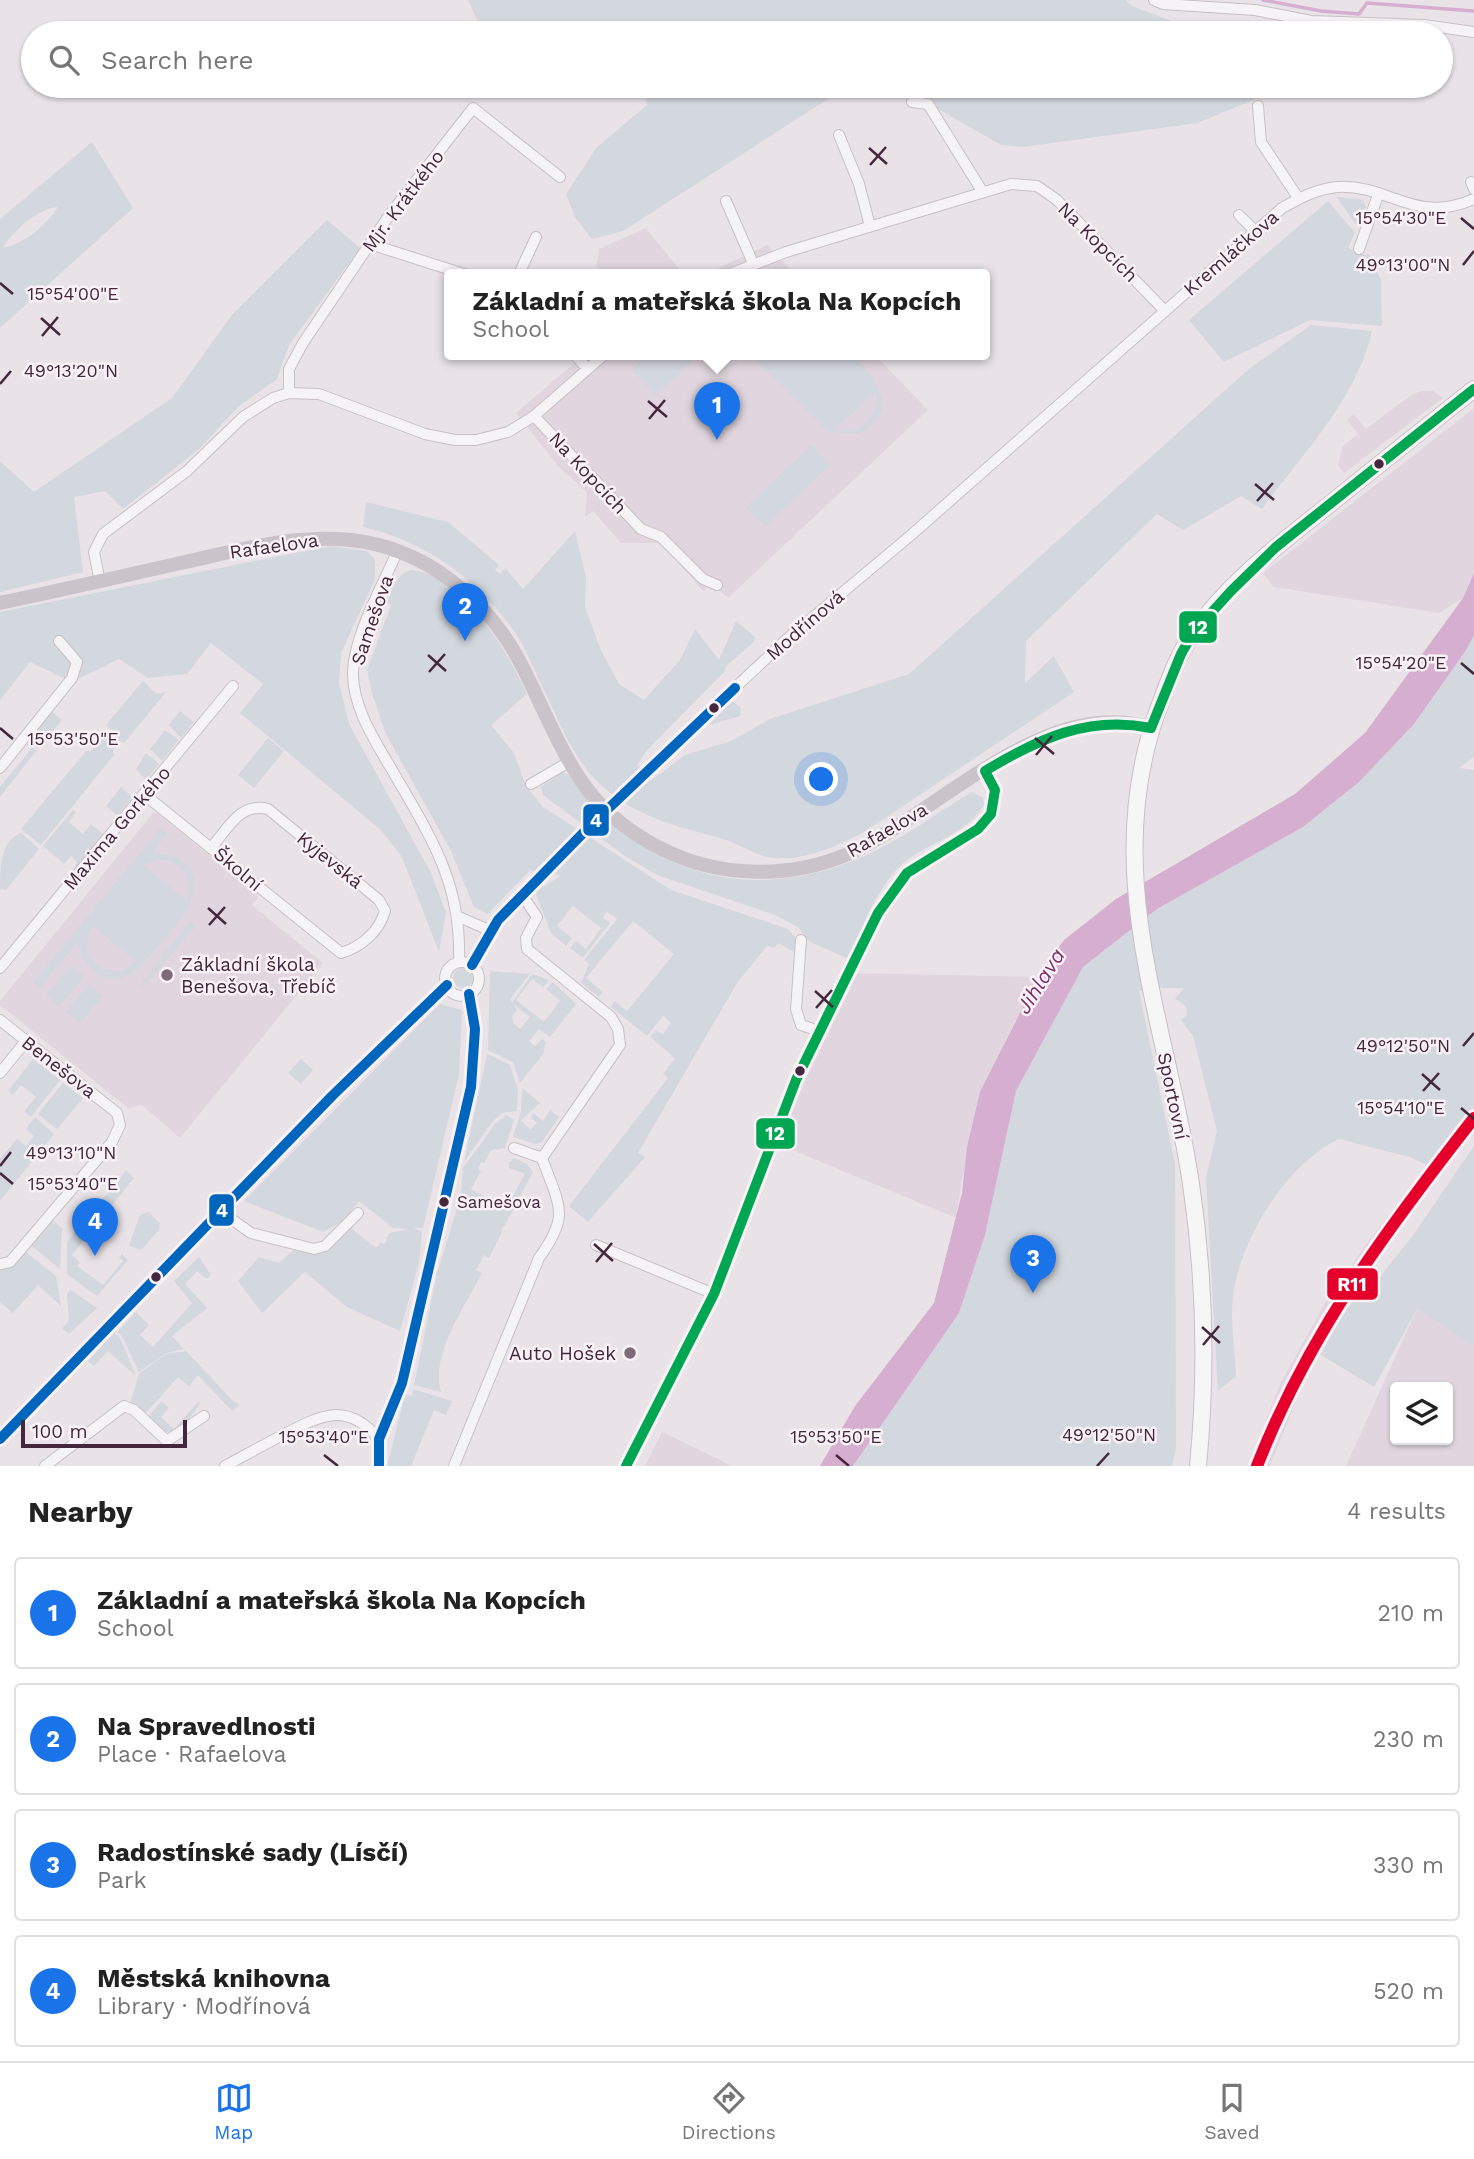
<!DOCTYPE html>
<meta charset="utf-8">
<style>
:root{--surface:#fff;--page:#f2f2f2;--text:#222;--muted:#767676;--line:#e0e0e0;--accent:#1a73e8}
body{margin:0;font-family:"Work Sans",sans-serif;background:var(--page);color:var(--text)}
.controls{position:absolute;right:21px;bottom:21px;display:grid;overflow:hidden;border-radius:7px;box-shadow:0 2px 5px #0004}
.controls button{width:63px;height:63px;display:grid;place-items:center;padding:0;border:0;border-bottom:2px solid var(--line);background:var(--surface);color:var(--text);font:35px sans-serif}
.scale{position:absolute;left:21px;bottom:18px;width:166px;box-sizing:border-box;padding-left:7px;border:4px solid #44273c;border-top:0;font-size:19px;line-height:24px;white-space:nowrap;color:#44273c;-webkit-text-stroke:5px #f8f1f6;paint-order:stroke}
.you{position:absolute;left:822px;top:780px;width:24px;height:24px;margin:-18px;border:5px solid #fff;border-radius:50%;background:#1a73e8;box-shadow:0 0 0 10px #1a73e833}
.badge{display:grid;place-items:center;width:46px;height:46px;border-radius:50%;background:var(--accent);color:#fff;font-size:23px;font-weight:700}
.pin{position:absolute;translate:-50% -58px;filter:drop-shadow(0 2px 4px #0008)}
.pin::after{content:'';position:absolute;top:37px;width:24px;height:21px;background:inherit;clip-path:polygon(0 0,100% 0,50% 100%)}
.popup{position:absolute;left:444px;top:269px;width:546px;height:91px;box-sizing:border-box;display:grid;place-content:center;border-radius:7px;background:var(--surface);filter:drop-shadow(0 2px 5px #0005);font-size:23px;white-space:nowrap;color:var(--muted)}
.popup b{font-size:26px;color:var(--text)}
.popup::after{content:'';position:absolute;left:50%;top:100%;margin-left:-14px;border:14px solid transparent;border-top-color:var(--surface)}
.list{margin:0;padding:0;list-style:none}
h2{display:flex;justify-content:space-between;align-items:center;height:91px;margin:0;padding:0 28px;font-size:30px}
h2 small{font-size:23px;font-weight:400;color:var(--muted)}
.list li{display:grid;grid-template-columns:46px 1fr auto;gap:21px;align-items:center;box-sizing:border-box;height:112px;margin:0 14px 14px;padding:0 14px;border:2px solid var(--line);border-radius:7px}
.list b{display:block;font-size:26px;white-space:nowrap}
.list p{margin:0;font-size:23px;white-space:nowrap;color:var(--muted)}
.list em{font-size:23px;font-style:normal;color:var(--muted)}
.icon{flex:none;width:38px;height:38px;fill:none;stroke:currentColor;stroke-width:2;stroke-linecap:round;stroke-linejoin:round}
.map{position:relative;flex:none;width:1474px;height:1466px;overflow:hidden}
.search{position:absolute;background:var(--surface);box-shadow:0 2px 5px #0004;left:21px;right:21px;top:21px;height:77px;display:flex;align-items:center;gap:18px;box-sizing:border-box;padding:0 24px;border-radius:38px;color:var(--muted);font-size:26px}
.sheet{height:595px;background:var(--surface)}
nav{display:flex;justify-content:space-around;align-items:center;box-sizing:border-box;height:98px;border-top:2px solid var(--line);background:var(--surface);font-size:19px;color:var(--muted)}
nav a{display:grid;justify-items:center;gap:4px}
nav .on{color:var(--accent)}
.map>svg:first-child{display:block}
</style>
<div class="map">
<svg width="1474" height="1466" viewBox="0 0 1474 1466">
<rect width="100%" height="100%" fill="#e9e3e7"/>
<g fill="#e1d6df" fill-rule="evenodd">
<path d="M646 228 683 274 596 272 599 249Z"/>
<path d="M767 245 795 274H706Z"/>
<path d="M585 354H874L928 410 728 598 712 584 703 591 661 543H621L593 511 585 517 587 493 559 467 516 413Z"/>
<path d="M1422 391H1433L1443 398 1344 473 1338 465 1343 446 1358 434 1347 420 1354 414 1366 429 1411 395Z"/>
<path d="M1474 408V573L1463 598 1439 613 1274 587 1263 573Z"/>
<path d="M153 813H157L256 893 258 898 252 905 323 963 180 1138 142 1105 128 1108 0 1005V1001Z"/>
<path d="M849 973 1038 977 1005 1041 962 1179 956 1218 773 1142Z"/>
<path d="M1474 1105V1132L1382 1250 1319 1345 1270 1466H1248L1280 1384 1325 1303 1369 1240Z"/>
<path d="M1417 1309 1474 1346V1466H1346ZM1395 1387H1448V1440H1395Z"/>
<path d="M662 1432 675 1438 732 1466H645Z"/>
</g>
<g fill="#d3d7de" fill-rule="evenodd">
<path d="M468 0H1126L1132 6 1203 33H491L477 20Z"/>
<path d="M642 86H848L623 231 592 239 575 217 566 194 597 147 647 105Z"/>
<path d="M898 86H1267L1258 98 1197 123 1023 147 1001 145Z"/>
<path d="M92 142 133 208 0 328V219ZM58 207C45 226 26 243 3 248 13 230 38 209 58 207Z"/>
<path d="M1337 197 1363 200 1366 207 1359 224H1355Z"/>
<path d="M1328 201 1355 233 1348 248 1365 255 1369 254 1381 280 1382 326 1310 320 1224 362 1189 320Z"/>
<path d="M327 220 360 248 289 345 277 379 238 407 199 449 123 509 105 491 74 497 83 572 0 592V461L34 492 172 398 232 315Z"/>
<path d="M1311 325 1372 331C1357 399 1302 454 1262 509L1241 496 1183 530 1157 514 1026 641 1025 683 1054 656 1074 692 864 832C835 847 801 863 768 857 753 854 738 843 723 839 675 826 631 816 595 779 572 755 559 721 545 692 535 673 528 652 516 634 480 581 426 541 363 527L366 502 448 522 499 565 495 570 500 574 505 568 523 589 575 531 586 577 585 607 600 648 619 684 644 700 680 660 695 629 719 660 736 621 755 637 754 642 725 667 726 670 647 750 637 765 652 780 685 755 731 741 770 719 909 674 1250 368Z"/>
<path d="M648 354H698V355L656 395 632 370Z"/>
<path d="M750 354H852C877 379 902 411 858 434L829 433ZM876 391C880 416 860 437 835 429Z"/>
<path d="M811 445 830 465 765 527 746 507Z"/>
<path d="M330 546 367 551 375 560V579L341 653 339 683 349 724 431 873 446 912 439 952 402 857 381 830 240 713 263 684 211 643 187 674 148 678 119 659 72 682 30 662 0 700V612Z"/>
<path d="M412 570C463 576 508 652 527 694L491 725 514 753 526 786 543 807 671 890 788 929 798 942 797 954 779 943 774 948 767 946 737 983 638 1153 645 1157 588 1222 569 1206 668 1078 663 1074 675 1058 650 1037 656 1030 663 1034 671 1023 663 1016 647 1036 611 1007 614 1001 627 1011 674 954 633 921 586 978 603 992 599 997 581 983 589 964 584 960 617 919 607 911 603 918 610 923 583 958 570 948 576 941 586 949 601 928 573 906 557 926 572 938 566 946 551 933 535 892 561 876 530 870 488 914 474 907 451 851 386 734 372 693 367 670 391 605 387 603C393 588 395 574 412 570Z"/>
<path d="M1474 635V757L1459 768 1474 770V1105L1427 1165 1410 1157 1339 1139C1287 1163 1240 1240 1233 1295 1230 1321 1235 1350 1236 1376L1218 1391 1206 1178 1217 1131 1193 1036 1181 1020 1187 1015 1186 1006 1175 999 1184 988H1150L1139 991 1175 1164 1176 1449 1172 1466H853L959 1313 985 1235 1016 1091 1083 967 1157 909 1303 827 1359 782 1414 724Z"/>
<path d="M143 681 156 694 166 692 124 743 121 741 113 750 114 755 41 845 21 829 87 750 90 752 97 744 94 741 99 734 106 739 113 731 106 725Z"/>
<path d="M734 702 741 708 740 716 709 725 728 703Z"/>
<path d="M49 709 62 720 38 749 25 739Z"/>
<path d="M180 711 194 722 181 738 169 725Z"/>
<path d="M165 730 179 740 162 761 150 749Z"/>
<path d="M268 738 284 751 254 788 238 775Z"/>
<path d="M24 741 36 751 0 797V787L31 749Z"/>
<path d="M146 753 159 764 146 780 136 769Z"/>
<path d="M562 772 569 775C633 864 730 902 836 867 885 852 929 818 972 792L983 798 984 805C964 838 924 842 898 868 875 892 862 929 849 959L808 941 798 927 775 915 657 875 625 856 543 795 541 787Z"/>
<path d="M121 787 132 797 118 816 106 806Z"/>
<path d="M73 810 76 812 69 822 83 834 91 824 103 834 73 871 77 862 71 856 64 864 43 846Z"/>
<path d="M160 829 167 834 151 854C167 853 180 855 190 869 211 899 156 947 137 970 108 990 84 973 78 942L40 987 33 982ZM159 859C181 861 194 878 187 900L143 865ZM93 926 136 961V962L118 972 99 968 87 952 88 933Z"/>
<path d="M21 833 39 849 6 890 0 889C0 869 0 841 21 833Z"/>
<path d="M190 921 196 926 142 988 139 986Z"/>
<path d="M71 966 84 977 59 1006 46 995Z"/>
<circle cx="463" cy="978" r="10"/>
<path d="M490 971 530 974 510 999 517 1010 512 1016 513 1023 520 1029 530 1017 512 1003 532 974 549 980 543 987 532 979 516 1000 544 1022 560 1001 546 989 553 982 576 1004 550 1037 539 1029 529 1041 535 1046 542 1039 546 1042 543 1054 520 1083 513 1062 488 1050Z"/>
<path d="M89 984 103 996 80 1023 66 1012Z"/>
<path d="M440 1004 462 1010 459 1074 423 1228H414L422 1232 419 1263 400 1331 347 1307 305 1272 262 1313 238 1281 259 1257 279 1263 295 1249 309 1252 347 1225 376 1248 381 1242 385 1244 389 1233 409 1229 393 1228 359 1201 343 1221 323 1232 244 1201Z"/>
<path d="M487 1054 510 1065 518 1090 517 1111 502 1113 492 1122 464 1162Z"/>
<path d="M33 1059 60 1080 31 1117 24 1112 36 1097 21 1085 13 1095 8 1091Z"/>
<path d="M301 1059 313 1070 301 1084 288 1073Z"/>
<path d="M63 1083 83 1098 57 1129 38 1114Z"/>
<path d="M522 1088 540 1103 521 1120 530 1130 537 1123 531 1117 533 1113 543 1121 550 1110 559 1117 542 1142 536 1144 513 1137 521 1111Z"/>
<path d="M507 1115 514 1120 505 1148 491 1150 484 1163 481 1162 478 1169 481 1171 471 1189 500 1205 507 1196 514 1194 525 1174 509 1168V1163L514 1158 527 1164 533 1172 504 1227 502 1226V1232L489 1258 484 1255 476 1270 482 1273C465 1307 430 1354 441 1392L414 1385 437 1274 461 1195 463 1168 495 1124Z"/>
<path d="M35 1117 54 1134 0 1201V1159L17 1139 26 1146 34 1136 26 1129Z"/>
<path d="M1474 1146V1346L1417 1309 1374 1387 1316 1352 1363 1278 1377 1281 1414 1234Z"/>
<path d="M126 1171 134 1178 72 1255 80 1262 77 1266 103 1285 123 1261 119 1257 122 1254 128 1260 97 1296 67 1274V1242Z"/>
<path d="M148 1212 160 1223 159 1230 141 1250 129 1246 140 1215Z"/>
<path d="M48 1217 62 1228 60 1269 27 1242Z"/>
<path d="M26 1252 56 1276 61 1306 38 1285 13 1313 0 1302V1269L13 1267Z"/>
<path d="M199 1257 211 1275 207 1279 197 1271 185 1284 207 1308 172 1336 184 1349 166 1353 139 1372 122 1336 117 1332 136 1312 149 1325 140 1335 153 1347 192 1303 174 1281Z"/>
<path d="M71 1290 97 1308 69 1334 62 1329 69 1320 67 1294Z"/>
<path d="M114 1333 120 1338 136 1376 108 1351 94 1366 88 1361Z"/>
<path d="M186 1351 233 1401 240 1405 232 1411 198 1375 189 1386 178 1377 144 1415 130 1403 139 1374 166 1354Z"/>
<path d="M413 1389 452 1401 446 1415 434 1410 411 1466H387L405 1395 412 1396Z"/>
<path d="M162 1401 169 1408 161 1417 174 1429 199 1401 200 1404C191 1416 182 1431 166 1432L147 1418Z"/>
</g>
<path fill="#d6aed0" d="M1474 573V635L1466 650 1414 724 1359 782 1303 827 1157 909 1083 967 1016 1091 985 1235 959 1313 853 1466H820L855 1406 934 1303 962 1193 967 1147 980 1092 1038 977 1064 940 1116 899 1295 794 1365 733 1463 598Z"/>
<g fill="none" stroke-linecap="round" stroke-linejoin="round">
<path stroke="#d6aed0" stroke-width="3.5" d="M1263 0 1321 11 1359 14 1367 3 1474 11"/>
<g stroke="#c7c0c4" stroke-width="12">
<g id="street">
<path d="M1154 0 1163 4 1255 10 1311 21 1424 25 1474 32"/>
<path d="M912 102 928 104 982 191"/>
<path d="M1258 106 1261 142 1299 199"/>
<path d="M839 135 859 184 870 226"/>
<path d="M1471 182 1474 189"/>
<path d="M726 201 753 263"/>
<path d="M1239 215 1255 231"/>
<path d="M370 244 464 274"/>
<path d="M1359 249 1378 195"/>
<path d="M519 274 536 237"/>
<path d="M730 274 786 252 1011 184 1037 186 1057 200 1165 311"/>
<path d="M574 354 587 368"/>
<path d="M605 354 534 416 641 529 661 537 703 579 717 585"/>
<path d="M289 393V369L303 343 390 214 473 108 560 177"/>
<path d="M397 552C383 585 354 635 353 672 352 706 375 741 392 770 430 836 462 882 459 962"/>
<path d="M100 582 94 552 103 534 187 471 243 417 273 398 289 393 319 394 425 434 455 440H476L508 432 534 416"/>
<path d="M660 758 787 639 910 536 1282 208C1300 198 1316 189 1337 187 1390 184 1414 225 1474 199"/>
<path d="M0 768 72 678 77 662 59 641"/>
<path d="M531 784 569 762"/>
<path d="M145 795 341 953C361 947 379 932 385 911L379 900 268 809C240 802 228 828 212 847"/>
<path d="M522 895 537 917 526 938 527 949 611 1017 618 1029 620 1045 542 1158"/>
<path d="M459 917 489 930"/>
<path d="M801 940 796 1009 801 1025 819 1031"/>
<circle cx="462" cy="979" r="17"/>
<path d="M472 965 489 930 534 883"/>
<path d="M0 968 233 686"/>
<path d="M0 1020 117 1113 120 1125 112 1142 10 1262 0 1264"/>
<path d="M0 1073 26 1041"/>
<path d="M514 1148 542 1158"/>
<path d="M220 1211 251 1233 314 1249 325 1246 358 1213"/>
<path d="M596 1245 714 1294"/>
<path d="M0 1439 333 1095 447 985"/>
<path d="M45 1466 124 1406 134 1410 167 1441 204 1416"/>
<path d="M225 1466C244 1456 263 1445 283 1435 321 1415 347 1401 379 1439"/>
<path d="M379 1466V1439L402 1383 471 1087 475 1029 469 994"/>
<path d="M454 1466 539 1258C571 1214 559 1206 542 1158"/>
</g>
</g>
<g stroke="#c7bfc5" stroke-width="18">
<path id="primary" d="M1198 1466C1207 1372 1205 1278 1191 1184 1167 1021 1098 872 1159 707 1168 683 1177 656 1192 635 1227 583 1282 542 1330 504 1378 465 1426 427 1474 389"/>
</g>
<use href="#street" stroke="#f5f3f5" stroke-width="10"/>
<g stroke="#cac3c9" stroke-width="14">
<path d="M0 603C62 590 123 576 185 562 239 550 295 534 351 540 425 548 486 598 520 662 541 702 557 745 582 782 618 833 681 867 742 871 778 874 815 868 848 854 939 813 1044 695 1151 728"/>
<path d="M626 1466 714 1294 796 1080 878 913 907 873 978 829 991 814 995 790 985 771"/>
</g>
<use href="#primary" stroke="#f7f6f7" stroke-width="16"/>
<g stroke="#c7c0c4" stroke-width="12" stroke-linecap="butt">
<path id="street-bridge" d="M534 883 660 758"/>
</g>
<use href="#street-bridge" stroke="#f5f3f5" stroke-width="10"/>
<g stroke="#f8f1f6" stroke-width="16">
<g id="bus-1">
<path d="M472 965 498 920 591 825 735 688"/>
<path d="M0 1439 333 1095 447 985"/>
<path d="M379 1466V1439L402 1383 471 1087 475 1029 469 994"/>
</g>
</g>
<g stroke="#f8f1f6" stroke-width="16">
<path id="bus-2" d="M626 1466 714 1294 796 1080 878 913 907 873 978 829 991 814 995 790 985 771C1038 739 1088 715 1151 728L1181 654 1193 633 1231 591 1276 547 1474 389"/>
</g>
<use href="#bus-1" stroke="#0065bd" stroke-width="10"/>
<use href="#bus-2" stroke="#00a651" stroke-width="10"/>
<g stroke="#f8f1f6" stroke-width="18">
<path id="rail-1" d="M1257 1466C1309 1333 1387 1229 1474 1118"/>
</g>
<use href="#rail-1" stroke="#e4002b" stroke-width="12"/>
</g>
<path fill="none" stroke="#44273c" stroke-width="2.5" d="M869 148 887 164M870 165 886 147M1461 218 1474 229M1463 265 1474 251M0 283 13 294M41 318 60 335M42 336 58 317M0 384 11 371M648 401 667 417M649 419 665 400M1255 484 1274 500M1257 501 1273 483M428 655 446 671M1461 663 1474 674M429 672 445 654M0 728 13 739M1035 738 1054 754M1036 755 1052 736M208 908 226 924M209 925 225 907M815 991 833 1007M816 1008 832 990M1463 1046 1474 1033M1422 1074 1440 1090M1423 1091 1439 1073M1461 1108 1474 1119M0 1166 11 1152M0 1173 13 1184M594 1244 613 1261M596 1262 612 1243M1202 1327 1220 1343M1203 1345 1219 1326M324 1455 338 1466M836 1455 849 1466M1097 1466 1109 1453"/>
<g fill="#44273c" stroke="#f8f1f6" stroke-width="2.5">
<circle cx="1379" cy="464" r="6"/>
<circle cx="714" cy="708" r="6"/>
<circle cx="800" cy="1071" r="6"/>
<circle cx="444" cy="1202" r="6"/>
<circle cx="156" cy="1277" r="6"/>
</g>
<g fill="#7e6978" stroke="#f8f1f6" stroke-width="2.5">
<circle cx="167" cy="975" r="7"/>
<circle cx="630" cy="1353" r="7"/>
</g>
<g text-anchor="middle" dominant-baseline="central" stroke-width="5" stroke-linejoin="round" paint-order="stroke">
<g font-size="17" fill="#44273c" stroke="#f8f1f6" text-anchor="start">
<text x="457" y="1202">Samešova</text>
</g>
<g font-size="19" fill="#44273c" stroke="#f8f1f6">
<text transform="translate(403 201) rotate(-53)">Mjr. Krátkého</text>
<text transform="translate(1098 242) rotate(45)">Na Kopcích</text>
<text transform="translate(1231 253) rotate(-41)">Kremláčkova</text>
<text transform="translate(588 473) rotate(47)">Na Kopcích</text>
<text transform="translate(274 546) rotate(-8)">Rafaelova</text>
<text transform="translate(372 620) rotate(-71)">Samešova</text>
<text transform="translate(805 625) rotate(-41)">Modřínová</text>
<text transform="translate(117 828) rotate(-50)">Maxima Gorkého</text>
<text transform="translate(887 830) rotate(-30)">Rafaelova</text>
<text transform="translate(330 860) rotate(39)">Kyjevská</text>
<text transform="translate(238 869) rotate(40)">Školní</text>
<text transform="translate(59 1067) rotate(38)">Benešova</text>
<text transform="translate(1173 1096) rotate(78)">Sportovní</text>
</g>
<g font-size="19" fill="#44273c" stroke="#f8f1f6" text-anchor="start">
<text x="181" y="964">Základní škola<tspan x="181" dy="22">Benešova, Třebíč</tspan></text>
<text x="616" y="1353" text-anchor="end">Auto Hošek</text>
</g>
<g font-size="21" font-style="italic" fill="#7c2d6d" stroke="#f8f1f6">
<text transform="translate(1040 981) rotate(-58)">Jihlava</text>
</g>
</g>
<g font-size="18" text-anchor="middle" fill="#44273c" stroke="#f8f1f6" stroke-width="5" stroke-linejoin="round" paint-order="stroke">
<text x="1401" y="224">15°54'30"E</text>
<text x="1403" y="271">49°13'00"N</text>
<text x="73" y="300">15°54'00"E</text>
<text x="71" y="377">49°13'20"N</text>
<text x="1401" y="669">15°54'20"E</text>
<text x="73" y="745">15°53'50"E</text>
<text x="1403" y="1052">49°12'50"N</text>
<text x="1401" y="1114">15°54'10"E</text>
<text x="71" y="1159">49°13'10"N</text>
<text x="73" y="1190">15°53'40"E</text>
<text x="1109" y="1441">49°12'50"N</text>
<text x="324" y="1443">15°53'40"E</text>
<text x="836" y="1443">15°53'50"E</text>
</g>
<g stroke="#f8f1f6" stroke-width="2.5">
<rect x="1178" y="610" width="40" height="34" rx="7" fill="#00a651"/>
<rect x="582" y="803" width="28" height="34" rx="7" fill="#0065bd"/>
<rect x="755" y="1117" width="41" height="33" rx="7" fill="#00a651"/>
<rect x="208" y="1193" width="27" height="34" rx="7" fill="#0065bd"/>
<rect x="1326" y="1267" width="53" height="34" rx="7" fill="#e4002b"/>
</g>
<g font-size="19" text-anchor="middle" font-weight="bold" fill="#fff">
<text x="1198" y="634">12</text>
<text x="596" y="827">4</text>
<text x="775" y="1140">12</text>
<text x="222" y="1217">4</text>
<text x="1352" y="1291">R11</text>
</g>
</svg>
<div class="controls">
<button><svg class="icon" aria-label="layers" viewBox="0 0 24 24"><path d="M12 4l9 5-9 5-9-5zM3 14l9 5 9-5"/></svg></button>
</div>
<div class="scale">100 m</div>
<div class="you"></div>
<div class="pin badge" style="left:717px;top:440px">1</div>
<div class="popup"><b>Základní a mateřská škola Na Kopcích</b>School</div>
<div class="pin badge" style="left:465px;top:641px">2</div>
<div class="pin badge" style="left:1033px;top:1293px">3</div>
<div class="pin badge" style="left:95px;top:1256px">4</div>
<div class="search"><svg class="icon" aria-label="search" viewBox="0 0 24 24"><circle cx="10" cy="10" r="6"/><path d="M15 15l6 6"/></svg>Search here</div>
</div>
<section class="sheet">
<h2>Nearby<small>4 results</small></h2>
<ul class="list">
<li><span class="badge">1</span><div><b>Základní a mateřská škola Na Kopcích</b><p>School</p></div><em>210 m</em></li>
<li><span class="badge">2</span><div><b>Na Spravedlnosti</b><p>Place · Rafaelova</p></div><em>230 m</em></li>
<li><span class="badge">3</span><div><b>Radostínské sady (Lísčí)</b><p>Park</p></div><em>330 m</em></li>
<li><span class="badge">4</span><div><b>Městská knihovna</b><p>Library · Modřínová</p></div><em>520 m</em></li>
</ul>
</section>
<nav>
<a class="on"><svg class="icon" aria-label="map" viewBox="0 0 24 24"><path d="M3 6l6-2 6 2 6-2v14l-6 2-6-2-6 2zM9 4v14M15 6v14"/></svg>Map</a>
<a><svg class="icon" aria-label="directions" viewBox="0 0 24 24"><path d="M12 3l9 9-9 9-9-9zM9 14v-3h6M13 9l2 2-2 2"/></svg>Directions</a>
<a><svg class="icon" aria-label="saved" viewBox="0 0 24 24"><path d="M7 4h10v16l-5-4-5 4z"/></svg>Saved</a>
</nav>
